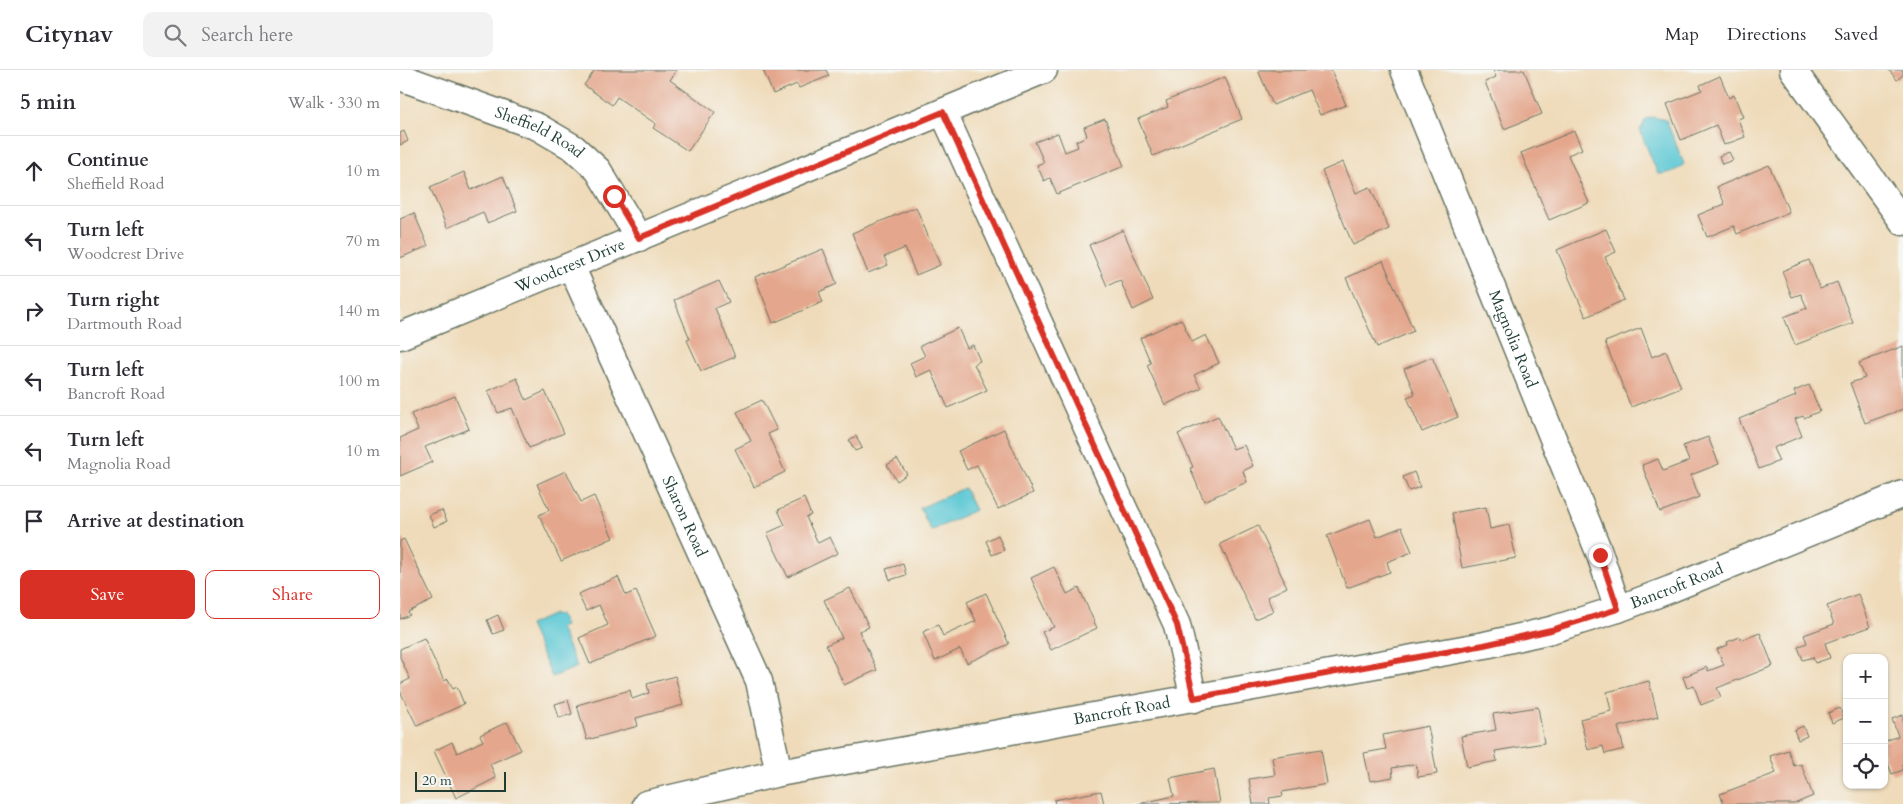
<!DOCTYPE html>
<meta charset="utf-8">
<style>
:root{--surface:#fff;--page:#f2f2f3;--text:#2b2b33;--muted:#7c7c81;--line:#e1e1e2;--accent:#d93025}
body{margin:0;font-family:Cardo,serif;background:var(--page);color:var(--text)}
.controls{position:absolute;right:15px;bottom:15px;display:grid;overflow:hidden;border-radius:10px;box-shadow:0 1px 4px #0004}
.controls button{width:45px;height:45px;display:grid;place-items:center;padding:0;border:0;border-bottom:1px solid var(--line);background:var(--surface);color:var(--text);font:25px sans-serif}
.scale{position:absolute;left:15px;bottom:12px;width:91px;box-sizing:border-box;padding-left:5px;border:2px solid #1f3d34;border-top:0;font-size:14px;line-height:18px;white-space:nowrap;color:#1f3d34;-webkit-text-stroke:4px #f6f6f2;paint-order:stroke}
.stop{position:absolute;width:15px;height:15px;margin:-11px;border:4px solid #d93025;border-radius:50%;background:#fff}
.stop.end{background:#d93025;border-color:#fff;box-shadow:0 1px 5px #0008}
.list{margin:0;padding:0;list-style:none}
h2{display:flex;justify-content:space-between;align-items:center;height:65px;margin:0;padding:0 20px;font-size:21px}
h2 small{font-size:16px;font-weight:400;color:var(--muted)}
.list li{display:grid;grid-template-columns:32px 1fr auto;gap:15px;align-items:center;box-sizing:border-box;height:70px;padding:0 20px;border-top:1px solid var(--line)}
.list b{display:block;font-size:19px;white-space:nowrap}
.list p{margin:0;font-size:16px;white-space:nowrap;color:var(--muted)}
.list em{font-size:16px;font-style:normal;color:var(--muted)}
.actions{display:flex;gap:10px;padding:15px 20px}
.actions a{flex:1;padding:11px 0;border:1px solid var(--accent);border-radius:10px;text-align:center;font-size:18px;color:var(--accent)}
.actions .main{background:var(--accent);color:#fff}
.icon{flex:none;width:28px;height:28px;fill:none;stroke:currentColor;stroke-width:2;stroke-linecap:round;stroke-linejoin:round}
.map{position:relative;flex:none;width:1503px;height:734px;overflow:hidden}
header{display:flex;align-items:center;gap:30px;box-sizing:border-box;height:70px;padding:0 25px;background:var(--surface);border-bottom:1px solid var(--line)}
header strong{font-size:24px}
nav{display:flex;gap:28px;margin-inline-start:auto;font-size:18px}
.search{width:350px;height:45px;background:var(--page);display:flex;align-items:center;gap:12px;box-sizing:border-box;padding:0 18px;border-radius:10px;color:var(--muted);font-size:19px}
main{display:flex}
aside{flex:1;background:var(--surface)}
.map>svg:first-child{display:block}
</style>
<header>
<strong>Citynav</strong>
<div class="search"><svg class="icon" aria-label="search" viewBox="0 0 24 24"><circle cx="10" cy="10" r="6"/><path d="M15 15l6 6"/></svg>Search here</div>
<nav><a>Map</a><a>Directions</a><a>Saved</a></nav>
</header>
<main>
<aside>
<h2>5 min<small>Walk · 330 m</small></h2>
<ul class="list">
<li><svg class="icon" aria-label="ahead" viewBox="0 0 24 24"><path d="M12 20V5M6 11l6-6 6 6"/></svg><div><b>Continue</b><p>Sheffield Road</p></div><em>10 m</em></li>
<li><svg class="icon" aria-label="left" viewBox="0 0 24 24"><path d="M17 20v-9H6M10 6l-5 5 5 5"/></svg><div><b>Turn left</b><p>Woodcrest Drive</p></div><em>70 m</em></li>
<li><svg class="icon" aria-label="right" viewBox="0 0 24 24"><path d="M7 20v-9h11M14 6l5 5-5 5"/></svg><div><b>Turn right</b><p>Dartmouth Road</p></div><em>140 m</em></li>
<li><svg class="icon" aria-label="left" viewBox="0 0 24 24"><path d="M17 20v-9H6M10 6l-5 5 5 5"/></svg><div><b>Turn left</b><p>Bancroft Road</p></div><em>100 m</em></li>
<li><svg class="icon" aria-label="left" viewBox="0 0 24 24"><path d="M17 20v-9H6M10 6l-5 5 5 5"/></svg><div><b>Turn left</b><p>Magnolia Road</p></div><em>10 m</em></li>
<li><svg class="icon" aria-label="arrive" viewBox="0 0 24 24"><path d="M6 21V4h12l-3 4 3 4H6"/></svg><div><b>Arrive at destination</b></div></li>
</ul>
<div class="actions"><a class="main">Save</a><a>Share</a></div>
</aside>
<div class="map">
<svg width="1503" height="734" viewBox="0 0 1503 734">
<rect width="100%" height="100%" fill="#f6f6f2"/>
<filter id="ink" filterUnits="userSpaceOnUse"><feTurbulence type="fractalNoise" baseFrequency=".02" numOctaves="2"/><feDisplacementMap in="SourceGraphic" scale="10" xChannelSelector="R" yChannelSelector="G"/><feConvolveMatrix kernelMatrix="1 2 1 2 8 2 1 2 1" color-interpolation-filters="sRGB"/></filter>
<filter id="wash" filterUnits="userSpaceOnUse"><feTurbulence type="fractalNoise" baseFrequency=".0096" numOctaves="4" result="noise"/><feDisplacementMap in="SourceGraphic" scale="20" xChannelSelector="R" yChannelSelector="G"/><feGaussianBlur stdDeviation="1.12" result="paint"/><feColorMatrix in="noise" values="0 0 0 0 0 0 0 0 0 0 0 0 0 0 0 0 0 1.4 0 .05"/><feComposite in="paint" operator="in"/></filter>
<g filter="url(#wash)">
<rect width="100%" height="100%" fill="#efdbba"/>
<g fill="#5cc8d4" stroke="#3e8284">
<path d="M1253 47 1266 50 1284 94C1277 101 1268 104 1258 104L1240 61 1246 49Z"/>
<path d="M564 418 575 440 531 461 520 438Z"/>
<path d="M154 544 155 546 160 544 165 556 160 558 177 597 152 607 129 555Z"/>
</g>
<g id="blocks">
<g fill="#e4a78d">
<path d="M195 0H277L270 10 315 42 288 81 253 58 256 54 217 27 212 35 184 15Z"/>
<path d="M363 0H426L429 6 399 18 397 14 373 24Z"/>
<path d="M858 0H931L946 35 920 45 909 20 873 35Z"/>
<path d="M1093 0H1124L1142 44 1104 59 1085 12 1096 7Z"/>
<path d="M1489 0H1503V5L1497 10Z"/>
<path d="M1320 6 1329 28 1334 25 1343 47 1338 49 1345 67 1324 75 1316 55 1281 70 1267 34 1302 20 1300 15Z"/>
<path d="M825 7 842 49 753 86 738 49 768 37 766 31Z"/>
<path d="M705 49 724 96 657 124 650 108 644 111 637 95 644 92 635 72 658 63 665 82 678 77 676 71 687 66 684 57Z"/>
<path d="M4 61 8 71 0 75V63Z"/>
<path d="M1174 61 1182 79 1168 85 1189 133 1149 150 1121 83Z"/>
<path d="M1329 82 1333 90 1322 94 1319 86Z"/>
<path d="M943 92 956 123 970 117 989 159 953 175 922 101Z"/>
<path d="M1369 95 1389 142 1337 164 1334 156 1307 167 1298 145 1325 134 1317 117Z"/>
<path d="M64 102 71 120 103 106 117 141 87 153 83 142 47 158 30 117Z"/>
<path d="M516 137 540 195 516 205 505 178 484 187 488 195 468 203 452 163Z"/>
<path d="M14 143 28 176 0 188V149Z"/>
<path d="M1206 159 1216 182 1205 187 1224 230 1186 247 1157 180Z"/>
<path d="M723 160 753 230 733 240 720 210 707 216 689 175Z"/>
<path d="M423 179 437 214 419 222 423 232 373 253 355 207Z"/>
<path d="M1409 190 1420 219 1437 212 1453 253 1395 275 1384 247 1407 238 1401 224 1392 227 1382 201Z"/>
<path d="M983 191 1014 261 977 277 946 208Z"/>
<path d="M319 211 329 232 315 238 335 287 301 301 287 270 290 269 274 230Z"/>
<path d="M781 249 792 272 806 265 819 293 794 305 801 318 765 335 747 295 751 293 740 268Z"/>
<path d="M558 258 567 278 573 275 580 291 574 294 587 320 548 338 531 300 516 307 510 293 525 286 520 276Z"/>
<path d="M1241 258 1252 287 1266 281 1281 317 1231 337 1205 272Z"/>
<path d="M1503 276V339L1465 353 1450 313 1465 308 1459 293Z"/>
<path d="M1032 287 1058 347 1022 362 1007 327 1015 324 1004 299Z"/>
<path d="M117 308 126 330 145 321 164 363 129 378 112 338 98 343 88 321Z"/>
<path d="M1409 315 1420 341 1404 348 1403 346 1395 349 1402 366 1373 378 1379 391 1359 399 1339 349 1396 326 1394 321Z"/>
<path d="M55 326 69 359 25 377 32 392 0 406V368L18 360 11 344Z"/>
<path d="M362 330 377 360 368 364 385 402 354 417 335 379 351 371 337 342Z"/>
<path d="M818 346 833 379 844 375 853 396 843 401 847 412 804 431 790 398 793 397 778 364Z"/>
<path d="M604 359 633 423 598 439 577 395 567 400 558 381Z"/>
<path d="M456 366 462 378 455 381 449 370Z"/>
<path d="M1308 367 1319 394 1291 405 1299 427 1260 442 1242 395 1258 389 1263 401 1289 391 1283 376Z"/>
<path d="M497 389 507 404 497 411 487 395Z"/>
<path d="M166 401 181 432 194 426 213 468 161 491 139 445 149 440 137 414Z"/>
<path d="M1014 402 1020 417 1009 421 1003 407Z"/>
<path d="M404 428 411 445 406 447 418 473 430 467 438 483 388 507 367 463 385 455 378 440Z"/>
<path d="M1086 437 1090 459 1109 455 1116 488 1062 498 1052 443Z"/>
<path d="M42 440 47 451 34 457 29 445Z"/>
<path d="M970 449 977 467 1002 457 1012 482 987 492 990 502 947 518 927 466Z"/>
<path d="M858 456 887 517 867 527 873 541 855 549 820 474Z"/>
<path d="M598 465 604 480 592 485 586 471Z"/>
<path d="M4 469 33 530 8 542 10 545 0 549V471Z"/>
<path d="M503 494 506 505 490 510 486 499Z"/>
<path d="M654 497 667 524 679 518 697 558 651 580 642 562 654 557 631 508Z"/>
<path d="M218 507 226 525 236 521 256 566 190 594 179 568 208 555 199 535 186 541 178 524Z"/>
<path d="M450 518 469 557 459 561 477 600 444 615 426 575 442 568 424 530Z"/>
<path d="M586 523 609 574 567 593 560 579 535 591 523 562 538 555 543 566 576 551 567 532Z"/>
<path d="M1458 524 1470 557 1425 573 1430 588 1415 593 1413 587 1403 590 1398 577 1407 573 1404 565 1434 554 1427 536Z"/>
<path d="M98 545 104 560 93 564 87 550Z"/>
<path d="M1360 563 1373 596 1317 618 1321 627 1301 635 1294 616 1287 618 1283 607 1307 597 1308 601 1324 595 1317 579 1328 575 1327 572 1340 567 1341 570Z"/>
<path d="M24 568 44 611 48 609 53 619 57 617 64 634 17 656 0 621V614L10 609 0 587V579Z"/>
<path d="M275 606 283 635 236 648 238 656 187 670 177 635 230 620 232 629 249 623 247 614Z"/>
<path d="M1249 611 1258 647 1218 657 1224 679 1205 684 1203 676 1188 680 1180 649 1211 641 1207 622Z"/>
<path d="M168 630 172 644 159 648 155 634Z"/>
<path d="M1138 637 1144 673 1095 681 1097 691 1067 697 1061 666 1096 660 1093 644Z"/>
<path d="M1440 638 1444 648 1432 653 1428 643Z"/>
<path d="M1503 645V700L1492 704 1486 689 1484 690V672L1498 666 1492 649Z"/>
<path d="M107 652 121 680 90 694 96 708 56 728 34 681 52 672 57 683 83 671 80 665Z"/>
<path d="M1028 656 1037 704 1018 707 1016 694 992 698 993 707 970 711 964 683 986 679 983 665Z"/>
<path d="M1403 656 1407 666 1398 670 1394 660Z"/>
<path d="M921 679 927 714 882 722 883 726 869 728 870 734H853L849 709 875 705 872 687Z"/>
<path d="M1388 680 1394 696 1401 694 1413 726 1394 734H1324L1320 724 1376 703 1370 686Z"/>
<path d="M814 699 820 733 738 734 774 726 770 708Z"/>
<path d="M701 721 704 734H655L654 730Z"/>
</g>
</g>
</g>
<g filter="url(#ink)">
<use href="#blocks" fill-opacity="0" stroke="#687463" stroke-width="1"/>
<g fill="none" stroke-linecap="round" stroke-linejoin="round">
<g stroke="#687463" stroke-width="29">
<g id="minor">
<path id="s1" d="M1004 0 1199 482 1218 539"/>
<path d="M1393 0 1503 152"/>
<path id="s2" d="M0 7 138 57 174 78 198 100 239 168"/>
<path d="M543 42 777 555 794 629"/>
<path id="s3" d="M171 196 359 611 379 703"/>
<path id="s4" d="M0 266 644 0"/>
<path id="s5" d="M246 734 379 703 1085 575 1151 560 1218 539 1271 519 1503 424"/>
</g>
</g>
<use href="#minor" stroke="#fff" stroke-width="26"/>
</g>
</g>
<g fill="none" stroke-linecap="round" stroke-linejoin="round" filter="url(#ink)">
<path stroke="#d93025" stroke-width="6" d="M214 126 239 168 543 42 777 555 794 628 1084 575 1151 560 1218 539 1200 485"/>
</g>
<g text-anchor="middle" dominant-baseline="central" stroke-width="4.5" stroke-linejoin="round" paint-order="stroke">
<g font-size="16" fill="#1f3d34" stroke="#f6f6f2">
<text stroke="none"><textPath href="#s2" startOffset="150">Sheffield Road</textPath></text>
<text stroke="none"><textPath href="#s4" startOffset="184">Woodcrest Drive</textPath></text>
<text stroke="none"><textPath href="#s1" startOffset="290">Magnolia Road</textPath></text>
<text stroke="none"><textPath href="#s3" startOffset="275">Sharon Road</textPath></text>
<text stroke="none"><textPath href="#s5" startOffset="1055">Bancroft Road</textPath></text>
<text stroke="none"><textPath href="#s5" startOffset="485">Bancroft Road</textPath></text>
</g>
</g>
</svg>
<div class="controls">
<button>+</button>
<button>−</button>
<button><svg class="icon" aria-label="locate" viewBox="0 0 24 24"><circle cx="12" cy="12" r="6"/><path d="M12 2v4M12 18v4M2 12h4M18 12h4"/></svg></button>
</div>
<div class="scale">20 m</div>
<div class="stop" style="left:214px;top:126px"></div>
<div class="stop end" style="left:1200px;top:485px"></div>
</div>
</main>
